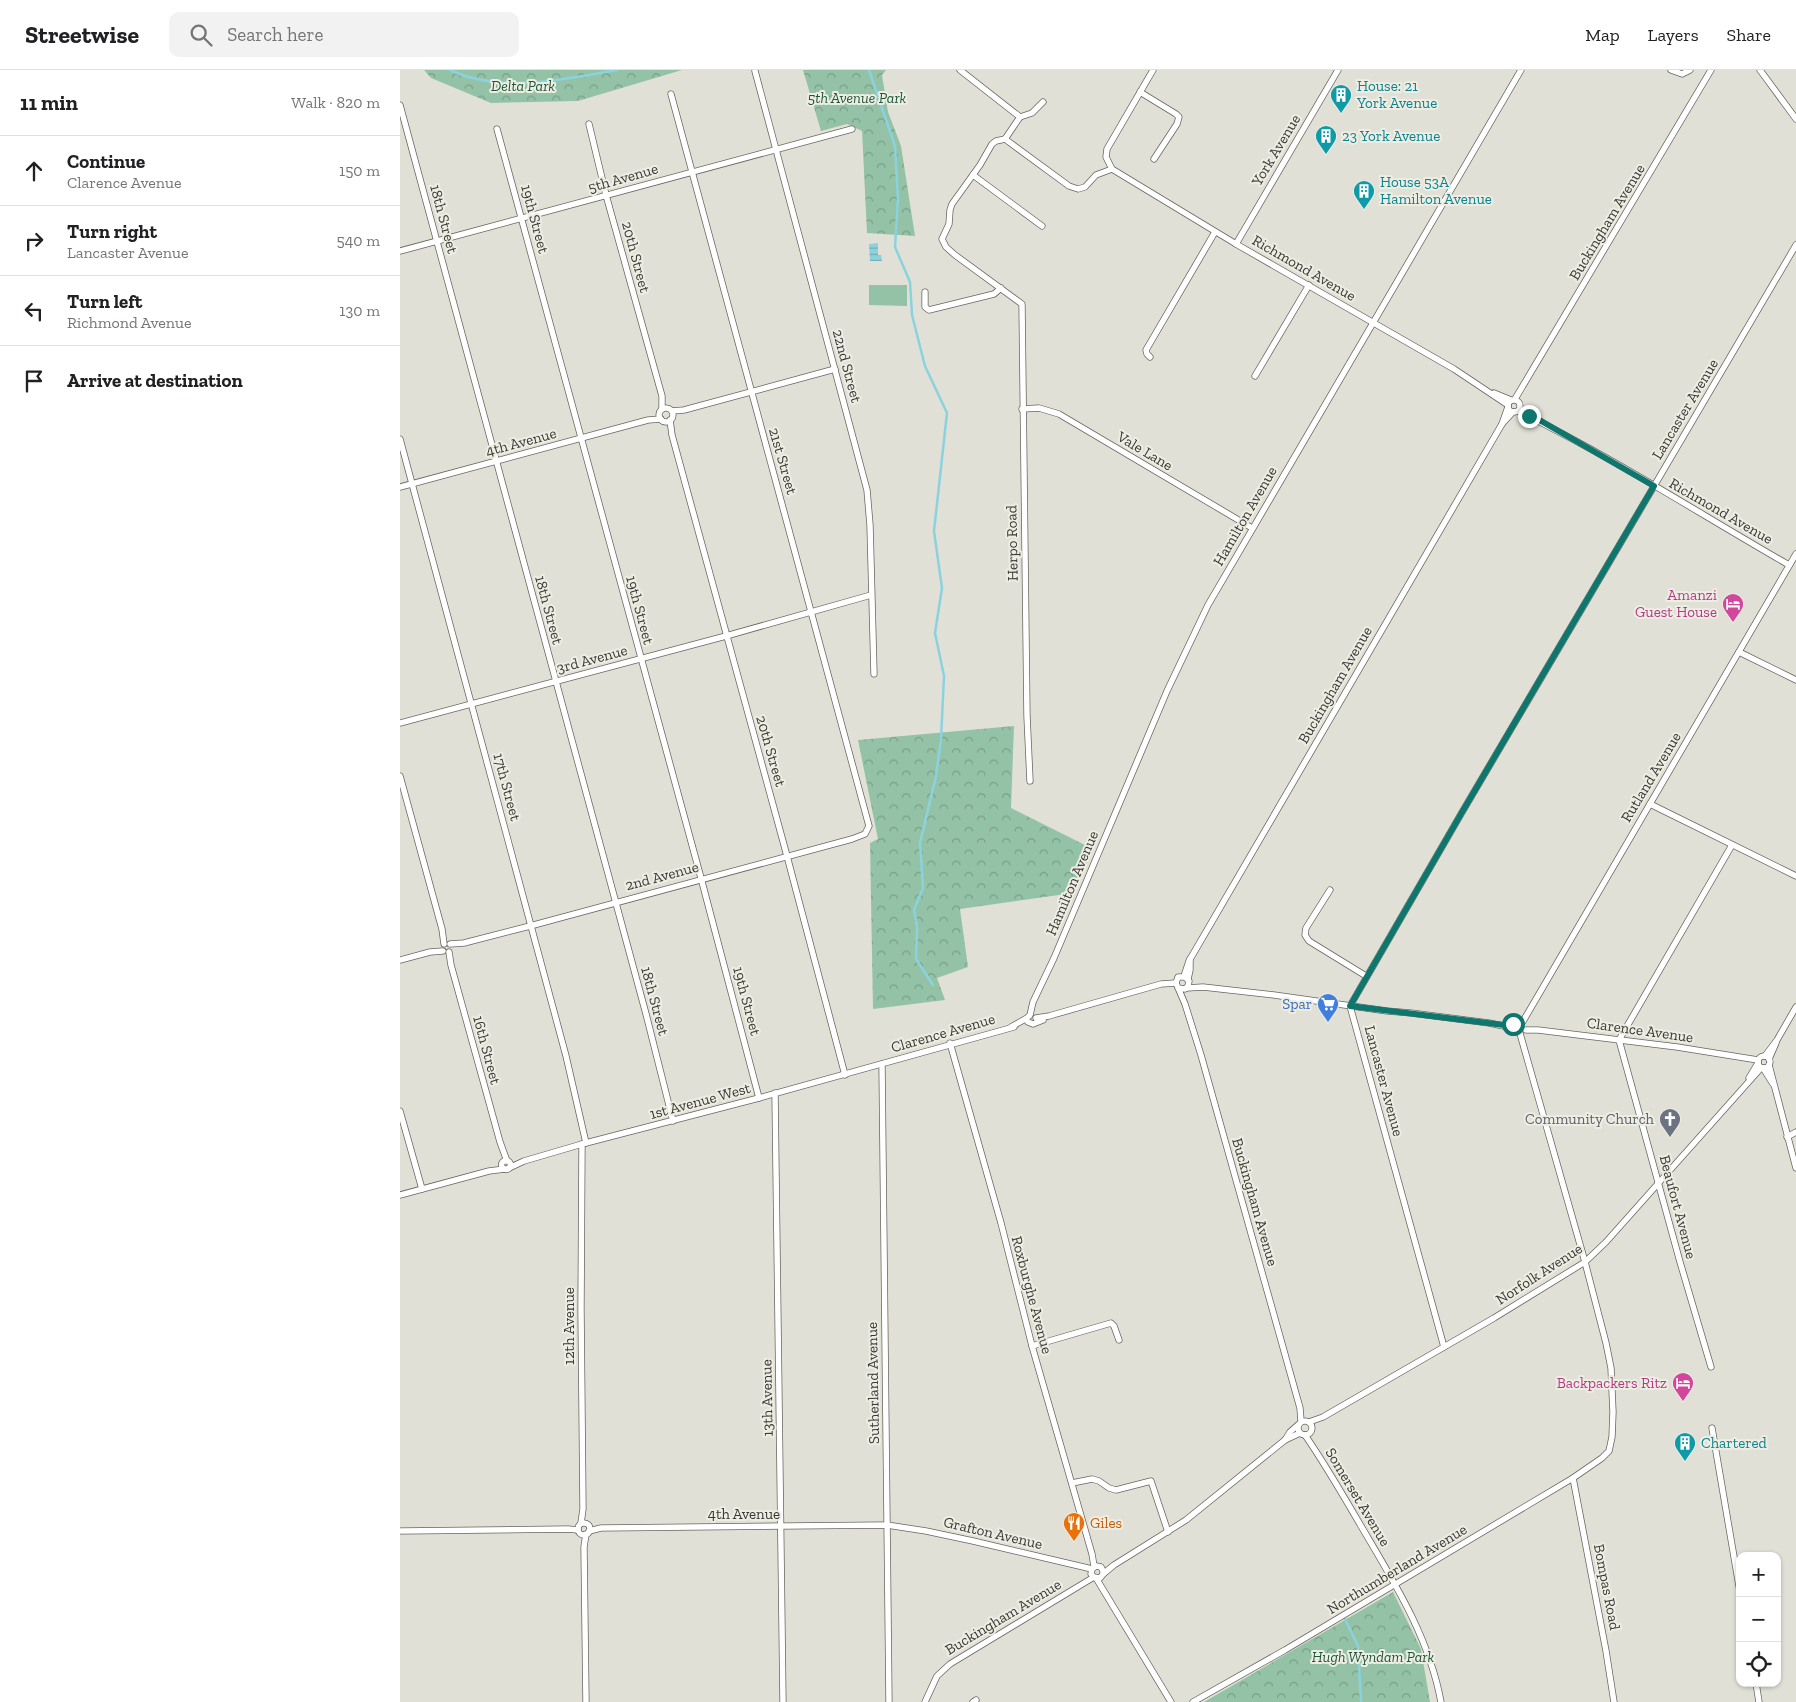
<!DOCTYPE html>
<meta charset="utf-8">
<style>
:root{--surface:#fff;--page:#f2f2f2;--text:#202124;--muted:#757577;--line:#e0e0e0}
body{margin:0;font-family:"Zilla Slab",serif;background:var(--page);color:var(--text)}
.controls{position:absolute;right:15px;bottom:15px;display:grid;overflow:hidden;border-radius:10px;box-shadow:0 1px 4px #0004}
.controls button{width:45px;height:45px;display:grid;place-items:center;padding:0;border:0;border-bottom:1px solid var(--line);background:var(--surface);color:var(--text);font:25px sans-serif}
.stop{position:absolute;width:15px;height:15px;margin:-11px;border:4px solid #0f766e;border-radius:50%;background:#fff}
.stop.end{background:#0f766e;border-color:#fff;box-shadow:0 1px 5px #0008}
.list{margin:0;padding:0;list-style:none}
h2{display:flex;justify-content:space-between;align-items:center;height:65px;margin:0;padding:0 20px;font-size:21px}
h2 small{font-size:16px;font-weight:400;color:var(--muted)}
.list li{display:grid;grid-template-columns:32px 1fr auto;gap:15px;align-items:center;box-sizing:border-box;height:70px;padding:0 20px;border-top:1px solid var(--line)}
.list b{display:block;font-size:19px;white-space:nowrap}
.list p{margin:0;font-size:16px;white-space:nowrap;color:var(--muted)}
.list em{font-size:16px;font-style:normal;color:var(--muted)}
.icon{flex:none;width:28px;height:28px;fill:none;stroke:currentColor;stroke-width:2;stroke-linecap:round;stroke-linejoin:round}
.map{position:relative;flex:none;width:1396px;height:1632px;overflow:hidden}
header{display:flex;align-items:center;gap:30px;box-sizing:border-box;height:70px;padding:0 25px;background:var(--surface);border-bottom:1px solid var(--line)}
header strong{font-size:24px}
nav{display:flex;gap:28px;margin-inline-start:auto;font-size:18px}
.search{width:350px;height:45px;background:var(--page);display:flex;align-items:center;gap:12px;box-sizing:border-box;padding:0 18px;border-radius:10px;color:var(--muted);font-size:19px}
main{display:flex}
aside{flex:1;background:var(--surface)}
.map>svg:first-child{display:block}
</style>
<header>
<strong>Streetwise</strong>
<div class="search"><svg class="icon" aria-label="search" viewBox="0 0 24 24"><circle cx="10" cy="10" r="6"/><path d="M15 15l6 6"/></svg>Search here</div>
<nav><a>Map</a><a>Layers</a><a>Share</a></nav>
</header>
<main>
<aside>
<h2>11 min<small>Walk · 820 m</small></h2>
<ul class="list">
<li><svg class="icon" aria-label="ahead" viewBox="0 0 24 24"><path d="M12 20V5M6 11l6-6 6 6"/></svg><div><b>Continue</b><p>Clarence Avenue</p></div><em>150 m</em></li>
<li><svg class="icon" aria-label="right" viewBox="0 0 24 24"><path d="M7 20v-9h11M14 6l5 5-5 5"/></svg><div><b>Turn right</b><p>Lancaster Avenue</p></div><em>540 m</em></li>
<li><svg class="icon" aria-label="left" viewBox="0 0 24 24"><path d="M17 20v-9H6M10 6l-5 5 5 5"/></svg><div><b>Turn left</b><p>Richmond Avenue</p></div><em>130 m</em></li>
<li><svg class="icon" aria-label="arrive" viewBox="0 0 24 24"><path d="M6 21V4h12l-3 4 3 4H6"/></svg><div><b>Arrive at destination</b></div></li>
</ul>
</aside>
<div class="map">
<svg width="1396" height="1632" viewBox="0 0 1396 1632">
<defs>
<pattern id="park-crowns" width="20" height="18" patternUnits="userSpaceOnUse" patternTransform="scale(1.25)"><rect width="20" height="18" fill="#94c2a6"/><path d="M2 6a3 3 0 1 1 6 0M12 15a3 3 0 1 1 6 0" fill="none" stroke="#7a9f88"/></pattern>
<pattern id="water-rules" width="6" height="5" patternUnits="userSpaceOnUse" patternTransform="scale(1.25)"><rect width="6" height="5" fill="#8bd2df"/><path d="M0 2.5h6" fill="none" stroke="#73abb6"/></pattern>
</defs>
<rect width="100%" height="100%" fill="#e1e0d6"/>
<g fill="url(#park-crowns)">
<path d="M24 0H282L178 31 91 33 31 8Z"/>
<path d="M403 0H486L482 5 488 42 501 76 515 166 467 163 462 61 447 54 421 61Z"/>
<path d="M614 656 611 738 693 779 673 823 560 839 568 897 537 908 545 930 473 939 470 773 478 769 458 670Z"/>
<path d="M993 1522 1021 1579 1030 1632H804Z"/>
</g>
<path fill="#94c2a6" d="M469 215H507V236L469 235Z"/>
<path fill="url(#water-rules)" d="M478 173V185H481L482 191H470L469 174Z"/>
<g fill="none" stroke-linecap="round" stroke-linejoin="round">
<g stroke="#8bd2df" stroke-width="2.5">
<path d="M50 0C101 24 164 9 217 0"/>
<path d="M469 0 495 76 498 129 495 177 510 212 512 245 525 296 547 343 534 461 542 518 535 563 544 606 541 669 536 706 520 773 523 818 514 840 517 856 516 889 533 915"/>
<path d="M943 1545 958 1576 961 1632"/>
</g>
<g stroke="#67665e" stroke-width="7">
<g id="minor">
<path d="M560 0 620 47 605 69 596 71 592 74 580 95 552 134 550 140 549 154 542 169 546 177 555 185 622 234 627 646 630 711"/>
<path d="M753 0 707 79 706 87 712 99 836 174 1054 299 1108 335"/>
<path d="M1271 0 1282 4 1290 0"/>
<path d="M1360 0 1396 49"/>
<path d="M355 1 467 420 470 455 474 604"/>
<path d="M740 22 776 44 779 47 777 54 754 89"/>
<path d="M0 35 246 944 273 1051"/>
<path d="M620 47 632 43 643 32"/>
<path d="M189 54 206 125 262 326V339"/>
<path d="M97 59 301 808 359 1028"/>
<path d="M605 69 669 116 678 119 685 117 696 105 712 99"/>
<path d="M573 105 642 156"/>
<path d="M836 174 938 0"/>
<path d="M0 181 452 59"/>
<path d="M525 222V237L529 240 594 224 601 218"/>
<path d="M750 287 747 284 746 280 815 162"/>
<path d="M855 306 909 215"/>
<path d="M1094 323 1111 330"/>
<path d="M1115 329 1311 0"/>
<circle cx="1114" cy="336" r="6"/>
<circle cx="266" cy="345" r="7"/>
<path d="M622 339 639 338 659 344 852 458"/>
<path d="M272 341 284 340 435 299"/>
<path d="M1118 341C1210 386 1300 444 1389 495"/>
<path d="M270 350 272 365 387 786 445 1005"/>
<path d="M1102 354 1108 337"/>
<path d="M0 369 166 986 186 1073"/>
<path d="M0 417 248 350 261 349"/>
<path d="M1339 582 1396 610"/>
<path d="M0 653 326 566 471 525"/>
<path d="M0 706 42 859 44 874"/>
<path d="M1250 734 1396 806"/>
<path d="M930 820 906 858 905 865 909 871 966 906"/>
<path d="M50 874 64 873 130 856 452 769 465 764 469 756 271 24"/>
<path d="M49 882 51 895 100 1072 107 1091"/>
<path d="M0 890 30 882 43 881"/>
<path d="M784 906 789 891 1102 354 1113 342"/>
<path d="M788 909 790 900V889"/>
<path d="M778 918 785 919 788 916 789 911 785 907H778L776 913 785 934 801 985 900 1338 901 1351"/>
<path d="M787 918 803 917 874 925 987 941 1011 943 1089 953 1118 959"/>
<path d="M636 948 649 946 761 914 776 913"/>
<path d="M628 952 633 954 643 950"/>
<path d="M1122 953 1396 484"/>
<path d="M611 957 627 948 630 945 633 932 654 888 767 621 808 535 1121 0"/>
<path d="M1126 960H1138L1277 977 1358 990"/>
<path d="M550 973 601 1153 632 1276 692 1484 694 1496"/>
<path d="M1365 986 1377 970 1396 937"/>
<circle cx="1364" cy="992" r="6"/>
<path d="M1369 989 1376 973"/>
<path d="M482 994 489 1632"/>
<path d="M1369 995 1396 1098"/>
<path d="M1363 998 1373 1014"/>
<path d="M1349 1008 1358 993"/>
<path d="M375 1023 383 1632"/>
<path d="M0 1041 22 1119"/>
<path d="M1387 1067 1396 1062"/>
<circle cx="106" cy="1095" r="4.5"/>
<path d="M109 1098 124 1091 182 1074 359 1028 614 957"/>
<path d="M0 1125 89 1101 105 1099"/>
<path d="M632 1276 711 1253 714 1256 719 1270"/>
<path d="M1044 1277 950 936 1061 744 1396 175"/>
<path d="M1311 1297 1280 1192 1219 970 1332 775"/>
<circle cx="905" cy="1358" r="7"/>
<path d="M909 1352 923 1347 1094 1248 1185 1192 1206 1172 1361 998"/>
<path d="M1312 1358 1340 1522"/>
<path d="M905 1365C925 1394 943 1425 961 1456 994 1512 1029 1567 1041 1632"/>
<path d="M885 1370 900 1363"/>
<path d="M1173 1408 1206 1581 1214 1632"/>
<path d="M672 1413 692 1409 699 1411 709 1418 716 1420 751 1411 768 1462"/>
<path d="M181 1453 183 1439 181 1239 182 1074"/>
<circle cx="184" cy="1459" r="6"/>
<path d="M0 1461 168 1459 178 1460"/>
<path d="M189 1461 201 1458 487 1455 526 1461 573 1471 692 1499"/>
<path d="M703 1504 714 1495 786 1450 885 1370 890 1362 898 1355"/>
<path d="M696 1508 771 1632"/>
<path d="M1356 1613 1359 1632"/>
<path d="M186 1632 184 1477 186 1464"/>
<path d="M525 1632 537 1606 550 1594 684 1513 694 1507 700 1508 704 1503 701 1497 696 1496 692 1499 691 1504 694 1507"/>
<path d="M573 1632 576 1630"/>
<path d="M793 1632 885 1580 1173 1408 1202 1388 1209 1381 1212 1367 1213 1342 1211 1298 1206 1273 1185 1192 1119 960"/>
</g>
</g>
<use href="#minor" stroke="#fff" stroke-width="5.5"/>
</g>
<g fill="none" stroke-linecap="round" stroke-linejoin="round">
<path stroke="#0f766e" stroke-width="6" d="M1113 954 1104 955 950 936 1061 744 1254 416 1136 348 1129 346"/>
</g>
<defs>
<g id="building-pin" transform="scale(1.125)"><path d="M0 17L-7.5 6A9.5 9.5 0 1 1 7.5 6Z" fill="#0f9aa8" stroke="#eeede3"/><path d="M-4-6H4V6H1V3H-1V6H-4ZM-2.5-4.3h1.7v1.8h-1.7ZM.8-4.3h1.7v1.8H.8ZM-2.5-1h1.7V.8h-1.7ZM.8-1h1.7V.8H.8Z" fill="#fff"/></g>
<g id="hotel-pin" transform="scale(1.125)"><path d="M0 17L-7.5 6A9.5 9.5 0 1 1 7.5 6Z" fill="#d1479c" stroke="#eeede3"/><path d="M-6-4.5h1.5V1H6V5H4.5V3h-9V5H-6ZM-4 0a1.8 1.8 0 1 1 3.6 0ZM.5 0V-2.5h3Q6-2.5 6 0Z" fill="#fff"/></g>
<g id="supermarket-pin" transform="scale(1.125)"><path d="M0 17L-7.5 6A9.5 9.5 0 1 1 7.5 6Z" fill="#3f7fe0" stroke="#eeede3"/><path d="M-6-5.5h2.5l.6 2H6L4.5 2H-2.5L-4.4-4H-6ZM-1.5 3.2a1.3 1.3 0 1 0 .1 0ZM3 3.2a1.3 1.3 0 1 0 .1 0Z" fill="#fff"/></g>
<g id="church-pin" transform="scale(1.125)"><path d="M0 17L-7.5 6A9.5 9.5 0 1 1 7.5 6Z" fill="#6b7280" stroke="#eeede3"/><path d="M-1.2-6h2.4v3.5h3.3v2.4h-3.3V6h-2.4V-.1h-3.3v-2.4h3.3Z" fill="#fff"/></g>
<g id="restaurant-pin" transform="scale(1.125)"><path d="M0 17L-7.5 6A9.5 9.5 0 1 1 7.5 6Z" fill="#e8710a" stroke="#eeede3"/><path d="M-5-6h1v4h1v-4h1v4h1v-4h1v5L-1.5 .5V6h-2V.5L-5-1ZM5-6V6H3V1.5H1.5Q1.5-4 5-6Z" fill="#fff"/></g>
</defs>
<g fill-rule="evenodd">
<use href="#building-pin" x="941" y="25"/>
<use href="#building-pin" x="926" y="66"/>
<use href="#building-pin" x="964" y="121"/>
<use href="#hotel-pin" x="1333" y="534"/>
<use href="#supermarket-pin" x="928" y="934"/>
<use href="#church-pin" x="1270" y="1049"/>
<use href="#hotel-pin" x="1283" y="1313"/>
<use href="#building-pin" x="1285" y="1373"/>
<use href="#restaurant-pin" x="674" y="1453"/>
</g>
<g text-anchor="middle" dominant-baseline="central" stroke-width="4" stroke-linejoin="round" paint-order="stroke">
<g font-size="15" font-style="italic" fill="#1a5839" stroke="#eeede3">
<text x="123" y="16">Delta Park</text>
<text x="457" y="28">5th Avenue Park</text>
<text x="973" y="1587">Hugh Wyndam Park</text>
</g>
<g font-size="15" fill="#0d838f" stroke="#eeede3" text-anchor="start">
<text x="957" y="16">House: 21<tspan x="957" dy="17">York Avenue</tspan></text>
<text x="942" y="66">23 York Avenue</text>
<text x="980" y="112">House 53A<tspan x="980" dy="17">Hamilton Avenue</tspan></text>
<text x="1301" y="1373">Chartered</text>
</g>
<g font-size="15" fill="#393935" stroke="#eeede3">
<text transform="translate(876 80) rotate(-59)">York Avenue</text>
<text transform="translate(223 108) rotate(-16)">5th Avenue</text>
<text transform="translate(44 149) rotate(75)">18th Street</text>
<text transform="translate(135 149) rotate(75)">19th Street</text>
<text transform="translate(1207 152) rotate(-59)">Buckingham Avenue</text>
<text transform="translate(236 187) rotate(75)">20th Street</text>
<text transform="translate(904 198) rotate(30)">Richmond Avenue</text>
<text transform="translate(447 296) rotate(75)">22nd Street</text>
<text transform="translate(1285 339) rotate(-59)">Lancaster Avenue</text>
<text transform="translate(121 372) rotate(-15)">4th Avenue</text>
<text transform="translate(745 381) rotate(31)">Vale Lane</text>
<text transform="translate(383 391) rotate(74)">21st Street</text>
<text transform="translate(1321 441) rotate(30)">Richmond Avenue</text>
<text transform="translate(845 446) rotate(-60)">Hamilton Avenue</text>
<text transform="translate(612 473) rotate(-91)">Herpo Road</text>
<text transform="translate(149 540) rotate(75)">18th Street</text>
<text transform="translate(240 540) rotate(75)">19th Street</text>
<text transform="translate(192 589) rotate(-15)">3rd Avenue</text>
<text transform="translate(935 615) rotate(-60)">Buckingham Avenue</text>
<text transform="translate(371 681) rotate(74)">20th Street</text>
<text transform="translate(1251 707) rotate(-59)">Rutland Avenue</text>
<text transform="translate(107 717) rotate(75)">17th Street</text>
<text transform="translate(262 806) rotate(-15)">2nd Avenue</text>
<text transform="translate(672 813) rotate(-67)">Hamilton Avenue</text>
<text transform="translate(255 931) rotate(75)">18th Street</text>
<text transform="translate(347 931) rotate(75)">19th Street</text>
<text transform="translate(1240 960) rotate(8)">Clarence Avenue</text>
<text transform="translate(543 963) rotate(-16)">Clarence Avenue</text>
<text transform="translate(87 980) rotate(75)">16th Street</text>
<text transform="translate(984 1011) rotate(75)">Lancaster Avenue</text>
<text transform="translate(300 1031) rotate(-15)">1st Avenue West</text>
<text transform="translate(855 1132) rotate(74)">Buckingham Avenue</text>
<text transform="translate(1278 1137) rotate(75)">Beaufort Avenue</text>
<text transform="translate(1139 1204) rotate(-33)">Norfolk Avenue</text>
<text transform="translate(632 1225) rotate(75)">Roxburghe Avenue</text>
<text transform="translate(169 1256) rotate(-90)">12th Avenue</text>
<text transform="translate(473 1313) rotate(-91)">Sutherland Avenue</text>
<text transform="translate(367 1328) rotate(-91)">13th Avenue</text>
<text transform="translate(958 1427) rotate(59)">Somerset Avenue</text>
<text x="344" y="1444">4th Avenue</text>
<text transform="translate(593 1463) rotate(13)">Grafton Avenue</text>
<text transform="translate(997 1499) rotate(-31)">Northumberland Avenue</text>
<text transform="translate(1207 1517) rotate(79)">Bompas Road</text>
<text transform="translate(603 1547) rotate(-31)">Buckingham Avenue</text>
</g>
<g font-size="15" fill="#b23c85" stroke="#eeede3" text-anchor="end">
<text x="1317" y="525">Amanzi<tspan x="1317" dy="17">Guest House</tspan></text>
<text x="1267" y="1313">Backpackers Ritz</text>
</g>
<g font-size="15" fill="#366cbe" stroke="#eeede3" text-anchor="end">
<text x="912" y="934">Spar</text>
</g>
<g font-size="15" fill="#5b616d" stroke="#eeede3" text-anchor="end">
<text x="1254" y="1049">Community Church</text>
</g>
<g font-size="15" fill="#c56008" stroke="#eeede3" text-anchor="start">
<text x="690" y="1453">Giles</text>
</g>
</g>
</svg>
<div class="controls">
<button>+</button>
<button>−</button>
<button><svg class="icon" aria-label="locate" viewBox="0 0 24 24"><circle cx="12" cy="12" r="6"/><path d="M12 2v4M12 18v4M2 12h4M18 12h4"/></svg></button>
</div>
<div class="stop" style="left:1113px;top:954px"></div>
<div class="stop end" style="left:1129px;top:346px"></div>
</div>
</main>
